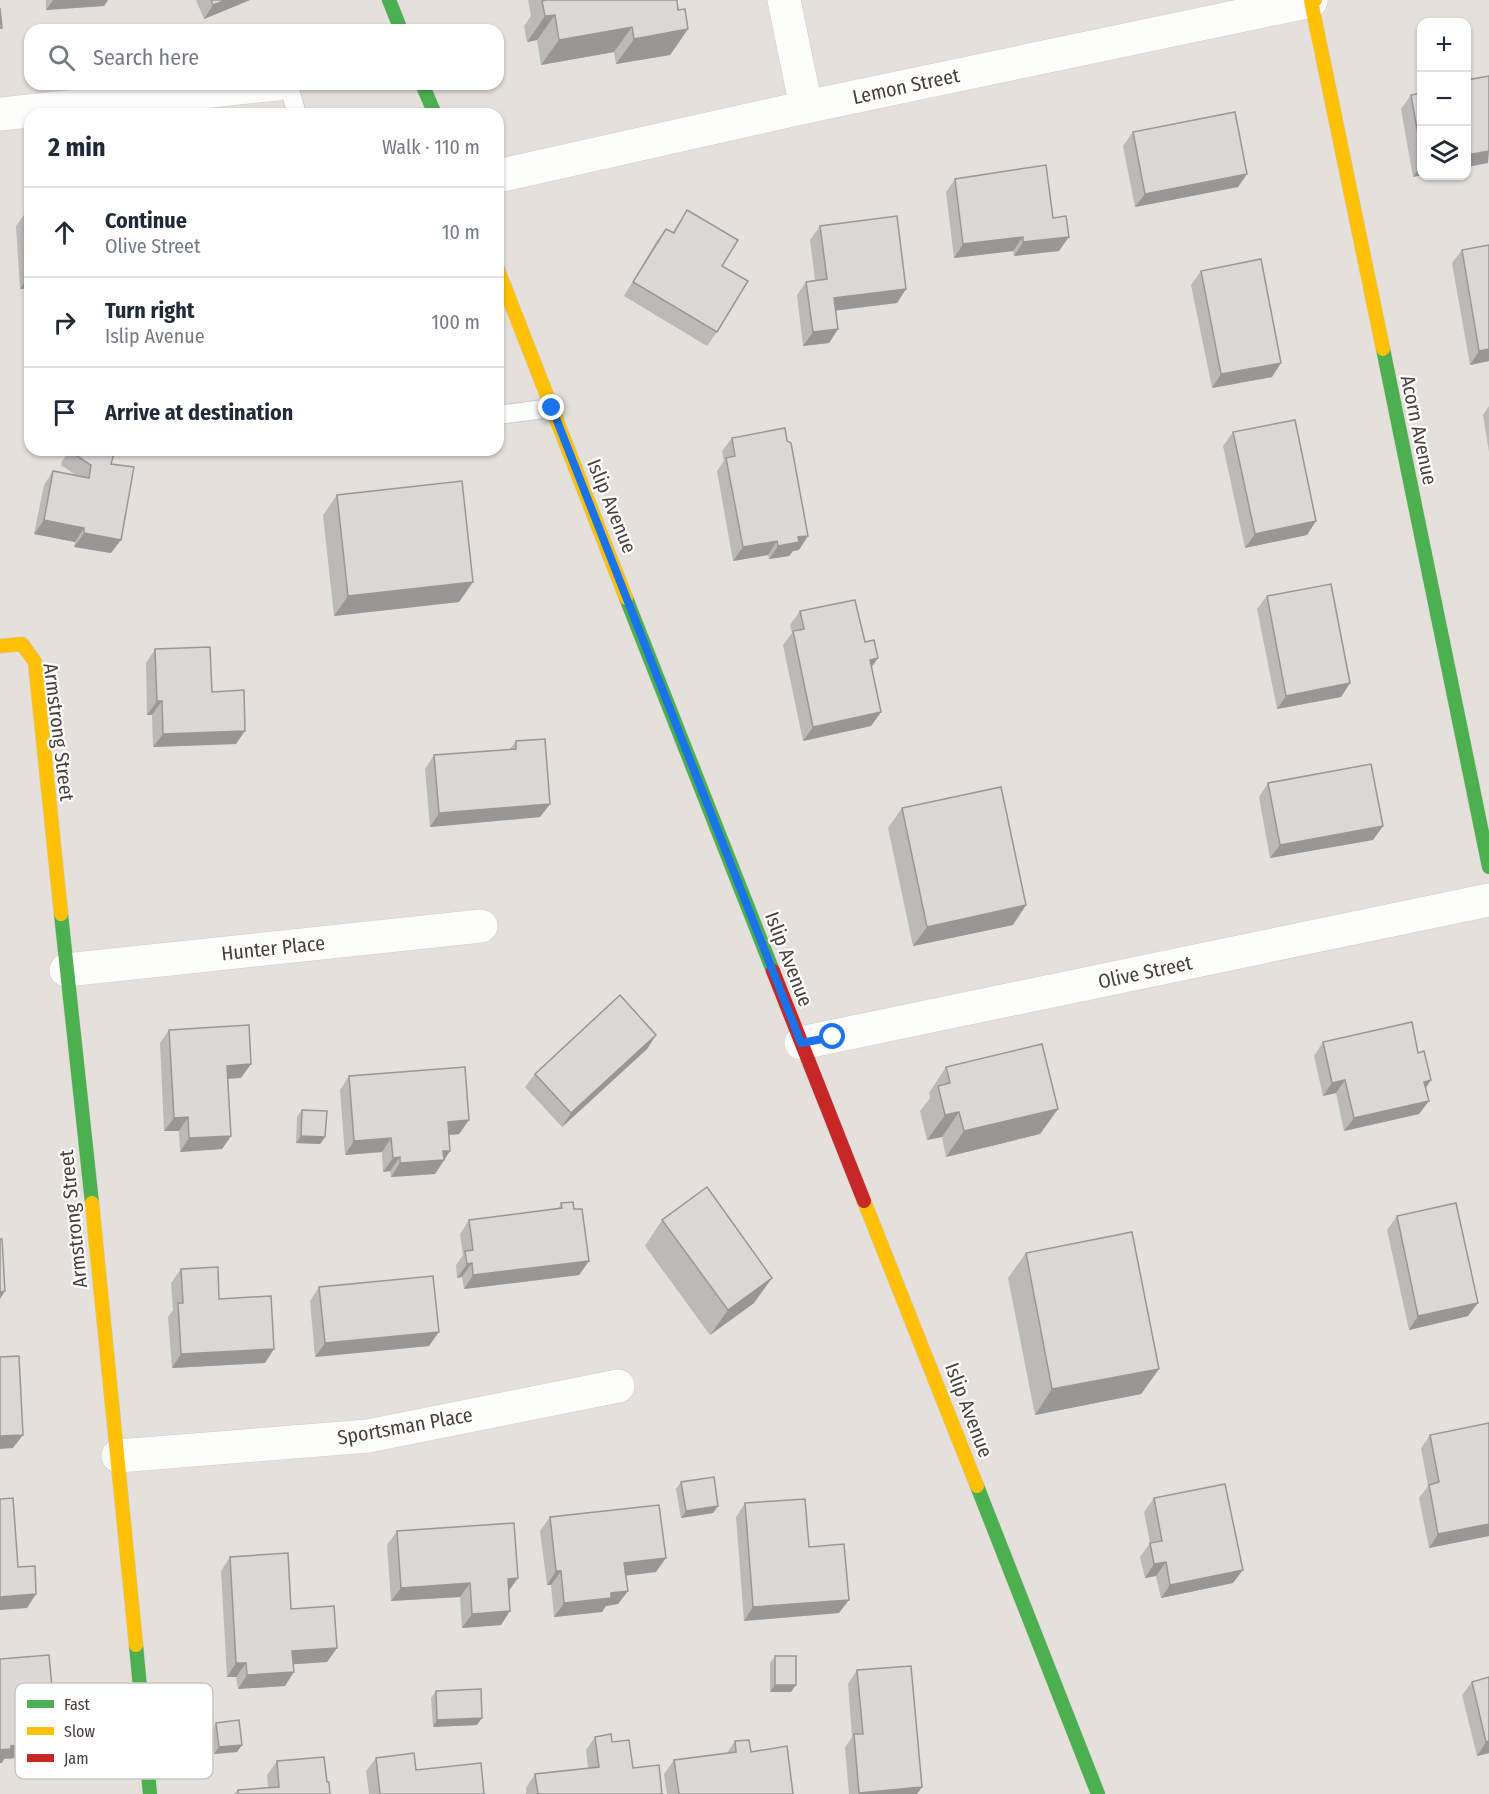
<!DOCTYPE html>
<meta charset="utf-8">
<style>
:root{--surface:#fff;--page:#f6f6f7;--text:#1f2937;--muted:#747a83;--line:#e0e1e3}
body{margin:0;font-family:"Fira Sans Condensed",sans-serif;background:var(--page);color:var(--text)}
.controls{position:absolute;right:18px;top:18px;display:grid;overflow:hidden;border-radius:12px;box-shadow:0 2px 4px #0004}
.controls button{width:54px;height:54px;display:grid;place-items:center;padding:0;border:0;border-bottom:2px solid var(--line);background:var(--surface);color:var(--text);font:30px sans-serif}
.stop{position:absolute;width:18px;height:18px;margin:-14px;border:4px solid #1a73e8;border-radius:50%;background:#fff}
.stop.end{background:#1a73e8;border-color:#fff;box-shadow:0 2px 6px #0008}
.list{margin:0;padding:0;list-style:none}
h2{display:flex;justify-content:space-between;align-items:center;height:78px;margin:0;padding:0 24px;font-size:26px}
h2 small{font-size:20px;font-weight:400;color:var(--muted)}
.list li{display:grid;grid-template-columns:39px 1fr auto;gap:18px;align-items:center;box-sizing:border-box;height:90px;padding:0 24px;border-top:2px solid var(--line)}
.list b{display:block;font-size:22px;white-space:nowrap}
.list p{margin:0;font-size:20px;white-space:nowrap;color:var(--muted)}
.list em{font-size:20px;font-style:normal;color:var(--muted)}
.icon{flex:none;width:33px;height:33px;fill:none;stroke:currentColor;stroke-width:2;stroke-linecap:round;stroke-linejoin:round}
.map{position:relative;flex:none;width:1489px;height:1794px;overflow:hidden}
.search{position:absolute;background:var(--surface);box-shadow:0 2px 4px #0004;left:24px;top:24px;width:480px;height:66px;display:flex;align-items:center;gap:15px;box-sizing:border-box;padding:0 21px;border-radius:18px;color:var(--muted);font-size:22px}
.panel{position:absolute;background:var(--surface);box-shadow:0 2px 4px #0004;left:24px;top:108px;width:480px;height:348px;border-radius:18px}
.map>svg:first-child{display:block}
</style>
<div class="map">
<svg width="1489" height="1794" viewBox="0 0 1489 1794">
<rect width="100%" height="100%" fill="#f2efec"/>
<path fill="#e5e0db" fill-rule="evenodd" d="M0 0H1489V1794H0ZM1422 22H1466V176H1422ZM30 30H498V84H30ZM30 114H498V450H30Z"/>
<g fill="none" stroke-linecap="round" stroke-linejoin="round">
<g stroke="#d0cdca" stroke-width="20">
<g id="lane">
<path d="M288 84 297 114"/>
<path d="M498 415 552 408"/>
</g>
</g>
<g stroke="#d0cdca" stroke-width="34">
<g id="street">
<path d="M784 0 806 107"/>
<path d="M0 114 277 84"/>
<path d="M498 176 806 107 1311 1"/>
<path d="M66 970 481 926"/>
<path d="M801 1043 1489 900"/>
<path d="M118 1456 368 1436 618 1386"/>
</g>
</g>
<g stroke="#d0cbc3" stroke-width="15">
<g id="fast">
<path d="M389 0 401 30"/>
<path d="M422 84 435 114"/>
<path d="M1383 349 1489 867"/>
<path d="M626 598 773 971"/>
<path d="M61 914 92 1203"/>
<path d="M977 1486 1098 1794"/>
<path d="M136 1645 150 1794"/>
</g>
</g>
<g stroke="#d0cbc3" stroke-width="15">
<g id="slow">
<path d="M1315 0 1311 1 1383 349"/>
<path d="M498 270 626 598"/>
<path d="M0 646 22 644 35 662 61 914"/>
<path d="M864 1201 977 1486"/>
<path d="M92 1203 136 1645"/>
</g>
</g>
<g stroke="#d0cbc3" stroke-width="15">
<path id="jam" d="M773 971 864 1201"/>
</g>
<use href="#lane" stroke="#fdfdfc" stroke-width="18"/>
<use href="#street" stroke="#fdfdfc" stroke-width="33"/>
<use href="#fast" stroke="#4caf50" stroke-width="14"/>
<use href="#slow" stroke="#ffc107" stroke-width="14"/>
<use href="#jam" stroke="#c62828" stroke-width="14"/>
</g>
<g fill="#bcbab7">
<path d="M46 0H108L104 6 46 10Z"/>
<path d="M196 0H250L204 19Z"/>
<path d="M528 0H677L678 10 688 29 670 55 616 64 614 52 541 65 537 40 527 42 524 26 531 16Z"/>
<path d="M1422 93V175L1413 177 1401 109 1411 95Z"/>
<path d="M1133 132 1247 174 1238 187 1135 207 1123 146Z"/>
<path d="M955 179 1053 218 1059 251 1014 256 1013 251 954 258 946 192Z"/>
<path d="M687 210 722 266 717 332 707 346 624 296 656 242 666 229 672 233Z"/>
<path d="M26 212H30V288L20 289 16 226Z"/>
<path d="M820 226 906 289 897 303 836 310 838 329 829 343 803 346 797 295 806 282 815 280 810 240Z"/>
<path d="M1462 250 1489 361 1470 365 1452 263Z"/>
<path d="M1201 271 1272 377 1212 388 1191 285Z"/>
<path d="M1489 406V452L1483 415Z"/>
<path d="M1233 432 1316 521 1307 535 1245 548 1223 446Z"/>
<path d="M732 438 799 550 793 551 789 556 769 559 768 555 733 561 717 471 724 461 722 451Z"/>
<path d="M70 450H115L111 464V553L74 547 75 542 34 534 44 485 53 471 76 475 61 465 62 461Z"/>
<path d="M337 495 473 582 459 602 334 616 323 515Z"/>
<path d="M1267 596 1350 683 1341 697 1277 709 1257 609Z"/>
<path d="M800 611 865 642 878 658 871 667 881 712 871 726 803 741 783 645 792 633 790 625Z"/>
<path d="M155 649 212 692 236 744 153 747 152 715H147L146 663Z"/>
<path d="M516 741 550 804 540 817 430 827 425 769 434 755 510 749Z"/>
<path d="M1268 783 1383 826 1373 840 1270 858 1259 797Z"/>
<path d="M902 808 1013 925 913 946 888 828Z"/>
<path d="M169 1030 241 1078 228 1079 231 1136 222 1149 180 1152 179 1131H164L160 1043Z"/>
<path d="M656 1035 647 1049 562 1127 525 1087 535 1074Z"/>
<path d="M1323 1042 1418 1053 1431 1080 1426 1088 1419 1114 1344 1131 1336 1093 1323 1096 1314 1056Z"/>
<path d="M946 1067 1058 1109 1040 1134 946 1157 942 1137 927 1140 920 1111 930 1098 929 1093Z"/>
<path d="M349 1076 469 1120 459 1134 449 1135 450 1151 435 1174 391 1177 390 1171 383 1172 382 1152 345 1155 340 1090Z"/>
<path d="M302 1110 325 1137 320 1144 296 1143 297 1117Z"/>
<path d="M561 1203 574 1209 589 1261 579 1275 464 1289 462 1277 457 1278 456 1265 463 1255 460 1234 469 1220 558 1209Z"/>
<path d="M1397 1216 1468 1316 1409 1330 1387 1230Z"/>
<path d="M662 1220 754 1303 710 1335 645 1246Z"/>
<path d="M1026 1253 1159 1369 1141 1394 1035 1415 1008 1278Z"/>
<path d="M181 1269 219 1299 265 1363 172 1368 168 1317 173 1310 171 1283Z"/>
<path d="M319 1287 429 1346 315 1357 310 1301Z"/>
<path d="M1489 1423V1536L1429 1548 1419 1498 1428 1486 1421 1448 1430 1435Z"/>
<path d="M681 1482 718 1506 713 1513 681 1518 676 1489Z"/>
<path d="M1154 1498 1233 1583 1161 1598 1156 1576 1145 1578 1140 1557 1150 1543 1144 1512Z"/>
<path d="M745 1503 809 1547 839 1613 744 1621 736 1517Z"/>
<path d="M550 1517 656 1572 626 1575 628 1591 618 1604 606 1606 602 1612 554 1617 551 1585H547L540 1531Z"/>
<path d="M397 1531 518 1578 509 1590 501 1625 462 1628 460 1597 391 1601 387 1545Z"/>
<path d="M230 1557 337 1648 327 1662 294 1664 285 1686 238 1689 236 1677H227L221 1571Z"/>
<path d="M775 1656 791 1692H770V1663Z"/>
<path d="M857 1670 922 1787 917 1794H849L845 1748 852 1737 848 1684Z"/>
<path d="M1472 1682 1489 1753 1477 1756 1462 1695Z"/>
<path d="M436 1691 477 1725 433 1727 431 1698Z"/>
<path d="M216 1723 242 1745 237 1752 214 1754 211 1730Z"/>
<path d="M595 1737 612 1742 633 1768 662 1794H526V1788L535 1774 588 1768 586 1750Z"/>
<path d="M735 1741 751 1752 793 1794H667L664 1774 674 1760 727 1753Z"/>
<path d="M376 1758 416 1770 484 1794H369L366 1771Z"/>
<path d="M277 1761 327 1782 330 1794H234L238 1790 268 1787 267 1775Z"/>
</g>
<g fill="#999795">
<path d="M53 0H108L104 6 46 10Z"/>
<path d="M226 0H250L204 19 213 5Z"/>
<path d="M555 15 537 40 527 42 545 16Z"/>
<path d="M632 27 614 52 541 65 559 40Z"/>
<path d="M688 29 670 55 616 64 634 39Z"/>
<path d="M1489 151 1488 163 1467 167V155Z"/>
<path d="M1422 164V175L1413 177Z"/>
<path d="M1247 174 1238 187 1135 207 1145 194Z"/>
<path d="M1023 237 1013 251 954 258 963 244Z"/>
<path d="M1069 237 1059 251 1014 256 1023 242Z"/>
<path d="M30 275V288L20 289Z"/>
<path d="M906 289 897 303 825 312 834 298Z"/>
<path d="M838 329 829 343 803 346 813 332Z"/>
<path d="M1489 349V361L1470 365 1479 351Z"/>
<path d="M1281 363 1272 377 1212 388 1221 374Z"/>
<path d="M44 520 84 528 75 542 34 534Z"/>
<path d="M1316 521 1307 535 1245 548 1255 534Z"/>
<path d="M84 533 121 540 111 553 74 547Z"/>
<path d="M808 536 799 550 793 551 789 556 769 559 778 546 798 537Z"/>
<path d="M777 541 768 555 733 561 743 547Z"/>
<path d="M473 582 459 602 334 616 348 596Z"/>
<path d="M878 658 869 671 870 660Z"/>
<path d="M1350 683 1341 697 1277 709 1286 696Z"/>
<path d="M157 701H162L152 715H147Z"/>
<path d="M881 712 871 726 803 741 813 727Z"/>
<path d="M245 731 236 744 153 747 163 734Z"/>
<path d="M550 804 540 817 430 827 439 813Z"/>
<path d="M1383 826 1373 840 1270 858 1280 845Z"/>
<path d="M1026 905 1013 925 913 946 927 927Z"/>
<path d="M656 1035 647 1049 562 1127 571 1113Z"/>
<path d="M251 1064 241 1078 218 1079 227 1066Z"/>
<path d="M1345 1080 1336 1093 1323 1096 1332 1083Z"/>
<path d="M1431 1080 1421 1094 1424 1082Z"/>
<path d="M1429 1101 1419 1114 1344 1131 1354 1118Z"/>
<path d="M1058 1109 1040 1134 946 1157 964 1131Z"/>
<path d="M959 1112 942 1137 927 1140 945 1115Z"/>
<path d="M188 1117 179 1131H164L174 1118Z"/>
<path d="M469 1120 459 1134 439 1136 448 1122Z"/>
<path d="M231 1136 222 1149 180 1152 189 1138Z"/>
<path d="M301 1136 325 1137 320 1144 296 1143Z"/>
<path d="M391 1138 382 1152 345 1155 354 1141Z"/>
<path d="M443 1151H450L435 1174 391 1177 400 1163Z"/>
<path d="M400 1157 390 1171 383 1172 393 1158Z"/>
<path d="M589 1261 579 1275 464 1289 473 1275Z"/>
<path d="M472 1263 462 1277 457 1278 467 1264Z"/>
<path d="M772 1278 754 1303 710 1335 728 1310Z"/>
<path d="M5 1291 0 1299V1292Z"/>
<path d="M1478 1303 1468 1316 1409 1330 1418 1316Z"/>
<path d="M439 1332 429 1346 315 1357 325 1343Z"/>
<path d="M274 1349 265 1363 172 1368 181 1354Z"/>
<path d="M1159 1369 1141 1394 1035 1415 1052 1389Z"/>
<path d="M23 1435 13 1448 0 1449V1436Z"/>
<path d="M718 1506 713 1513 681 1518 686 1511Z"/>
<path d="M1489 1524V1536L1429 1548 1438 1534Z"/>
<path d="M666 1558 656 1572 615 1577 624 1563Z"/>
<path d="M1166 1562 1156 1576 1145 1578 1154 1564Z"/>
<path d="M1243 1570 1233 1583 1161 1598 1170 1585Z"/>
<path d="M556 1571H561L551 1585H547Z"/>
<path d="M518 1578 508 1592V1579Z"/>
<path d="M470 1583 460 1597 391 1601 401 1588Z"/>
<path d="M628 1591 618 1604 606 1606 602 1612 554 1617 564 1603 611 1593Z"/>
<path d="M36 1594 27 1608 0 1610V1597Z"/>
<path d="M849 1600 839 1613 744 1621 753 1607Z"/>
<path d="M510 1611 501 1625 462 1628 472 1614Z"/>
<path d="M337 1648 327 1662 283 1665 292 1651Z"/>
<path d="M236 1663H246L236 1677H227Z"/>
<path d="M294 1672 285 1686 238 1689 247 1675Z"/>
<path d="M775 1685H796L791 1692H770Z"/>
<path d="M482 1718 477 1725 433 1727 437 1720Z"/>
<path d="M1489 1741V1753L1477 1756 1486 1742Z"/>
<path d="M57 1742 47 1756 4 1759 2 1763H0V1750L11 1746Z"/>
<path d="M242 1745 237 1752 214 1754 219 1747Z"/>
<path d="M922 1787 917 1794H859V1793Z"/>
</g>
<g fill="#dbd8d5" stroke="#999795" stroke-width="1.5">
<path d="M211 0H226L213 5Z"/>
<path d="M546 0H677L678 10 685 9 688 29 634 39 632 27 559 40 555 15 545 16 542 1Z"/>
<path d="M0 8 2 28H0Z"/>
<path d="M1489 76V151L1467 155V80Z"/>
<path d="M1422 93V158L1411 95Z"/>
<path d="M1235 112 1247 174 1145 194 1133 132Z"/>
<path d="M1046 165 1053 218 1066 216 1069 237 1023 242V237L963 244 955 179Z"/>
<path d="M687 210 738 240 722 266 748 281 717 332 633 282 666 229 674 233Z"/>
<path d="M26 212H30V275Z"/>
<path d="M897 216 906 289 834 298 838 329 813 332 806 282 827 279 820 226Z"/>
<path d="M1489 245V349L1479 351 1462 250Z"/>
<path d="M1261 259 1281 363 1221 374 1201 271Z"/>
<path d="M1295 420 1316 521 1255 534 1233 432Z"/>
<path d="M785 428 787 441 791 443 808 536 798 537 799 542 778 546 777 541 743 547 726 458 735 456 732 438Z"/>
<path d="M71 450H115L111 464 134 467 121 540 84 533V528L44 520 53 471 89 478 91 465 71 452Z"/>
<path d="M462 481 473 582 348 596 337 495Z"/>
<path d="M1331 584 1350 683 1286 696 1267 596Z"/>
<path d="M855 600 865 642 874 640 878 658 870 660 881 712 813 727 793 631 804 629 800 611Z"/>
<path d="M210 647 212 692 244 690 245 731 163 734 162 701H157L155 649Z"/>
<path d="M545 739 550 804 439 813 434 755 516 749V741Z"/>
<path d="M1371 764 1383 826 1280 845 1268 783Z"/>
<path d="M1001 787 1026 905 927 927 902 808Z"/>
<path d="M620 995 656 1035 571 1113 535 1074Z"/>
<path d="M1412 1022 1418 1053 1424 1051 1431 1080 1424 1082 1429 1101 1354 1118 1345 1080 1332 1083 1323 1042Z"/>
<path d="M249 1025 251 1064 227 1066 231 1136 189 1138 188 1117 174 1118 169 1030Z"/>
<path d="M1042 1044 1058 1109 964 1131 959 1112 945 1115 938 1086 950 1083 946 1067Z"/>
<path d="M465 1067 469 1120 448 1122 450 1151H443L444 1160 400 1163V1157L393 1158 391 1138 354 1141 349 1076Z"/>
<path d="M302 1110 327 1111 325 1137 301 1136Z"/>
<path d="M707 1187 772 1278 728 1310 662 1220Z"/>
<path d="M573 1202 574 1209H582L589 1261 473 1275 472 1263 467 1264 465 1251 473 1250 469 1220 562 1208 561 1203Z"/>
<path d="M1456 1203 1478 1303 1418 1316 1397 1216Z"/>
<path d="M1132 1232 1159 1369 1052 1389 1026 1253Z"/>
<path d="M0 1239H2L5 1291 0 1292Z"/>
<path d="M218 1267 219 1299 271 1296 274 1349 181 1354 178 1303H183L181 1269Z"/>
<path d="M433 1276 439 1332 325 1343 319 1287Z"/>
<path d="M19 1356 23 1435 0 1436V1357Z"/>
<path d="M1489 1423V1524L1438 1534 1429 1485 1439 1482 1430 1435Z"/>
<path d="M714 1477 718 1506 686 1511 681 1482Z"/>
<path d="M1225 1484 1243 1570 1170 1585 1166 1562 1154 1564 1150 1543 1162 1541 1154 1498Z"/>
<path d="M13 1498 18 1567 35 1566 36 1594 0 1597V1499Z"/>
<path d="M805 1499 809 1547 844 1544 849 1600 753 1607 745 1503Z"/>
<path d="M659 1505 666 1558 624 1563 628 1591 611 1593V1598L564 1603 561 1571H556L550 1517Z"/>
<path d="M514 1523 518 1578 508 1579 510 1611 472 1614 470 1583 401 1588 397 1531Z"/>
<path d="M288 1553 291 1609 334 1606 337 1648 292 1651 294 1672 247 1675 246 1663H236L230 1557Z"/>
<path d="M49 1655 57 1742 11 1746V1749L0 1750V1659Z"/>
<rect x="775" y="1656" width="21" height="29"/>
<path d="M911 1666 922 1787 859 1793 854 1734H863L857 1670Z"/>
<path d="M1489 1677V1741L1486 1742 1472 1682Z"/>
<path d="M481 1689 482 1718 437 1720 436 1691Z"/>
<path d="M239 1720 242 1745 219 1747 216 1723Z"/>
<path d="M611 1734 612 1742 629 1740 633 1768 659 1765 662 1794H538L535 1774 599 1767 595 1737Z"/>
<path d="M749 1740 751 1752 787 1746 793 1794H679L674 1760 736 1752 735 1741Z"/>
<path d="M414 1753 416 1770 481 1763 484 1794H380L376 1758Z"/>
<path d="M324 1757 327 1782H329L330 1794H238V1790L279 1787 277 1761Z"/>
</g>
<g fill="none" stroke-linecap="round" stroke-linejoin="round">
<path stroke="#1a73e8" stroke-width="8" d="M552 408 801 1043 833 1037"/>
</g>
<g text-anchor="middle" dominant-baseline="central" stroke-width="4.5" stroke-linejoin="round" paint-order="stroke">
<g font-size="20" fill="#484039" stroke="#fff">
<text transform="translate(906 86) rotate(-12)">Lemon Street</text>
<text transform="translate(1419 430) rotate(78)">Acorn Avenue</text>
<text transform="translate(612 506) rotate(68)">Islip Avenue</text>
<text transform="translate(59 732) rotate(83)">Armstrong Street</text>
<text transform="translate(273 948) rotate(-6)">Hunter Place</text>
<text transform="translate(789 959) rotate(69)">Islip Avenue</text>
<text transform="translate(1145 972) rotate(-12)">Olive Street</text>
<text transform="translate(73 1219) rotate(-96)">Armstrong Street</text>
<text transform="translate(969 1410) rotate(69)">Islip Avenue</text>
<text transform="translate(405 1426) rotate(-10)">Sportsman Place</text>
</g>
</g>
<rect x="15" y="1683" width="198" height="96" rx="9" fill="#fff" stroke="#c8c6c4" stroke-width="1.5"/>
<rect x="27" y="1700" width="27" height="8" fill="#4caf50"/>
<rect x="27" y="1727" width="27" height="8" fill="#ffc107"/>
<rect x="27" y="1754" width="27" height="8" fill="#c62828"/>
<g font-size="16" fill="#484039">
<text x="64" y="1710">Fast</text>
<text x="64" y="1737">Slow</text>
<text x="64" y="1764">Jam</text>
</g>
</svg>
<div class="controls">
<button>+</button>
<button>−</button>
<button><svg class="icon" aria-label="layers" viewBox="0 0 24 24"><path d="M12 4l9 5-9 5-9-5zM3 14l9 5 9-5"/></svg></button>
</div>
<div class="stop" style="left:833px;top:1037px"></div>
<div class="stop end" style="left:552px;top:408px"></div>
<div class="search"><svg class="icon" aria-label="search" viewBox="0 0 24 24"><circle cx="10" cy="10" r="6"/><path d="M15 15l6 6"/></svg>Search here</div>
<section class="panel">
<h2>2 min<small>Walk · 110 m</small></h2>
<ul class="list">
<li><svg class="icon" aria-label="ahead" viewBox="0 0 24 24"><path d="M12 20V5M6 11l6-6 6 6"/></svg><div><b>Continue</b><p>Olive Street</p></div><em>10 m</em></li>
<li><svg class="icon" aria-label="right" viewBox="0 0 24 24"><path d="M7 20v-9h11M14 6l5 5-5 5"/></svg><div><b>Turn right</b><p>Islip Avenue</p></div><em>100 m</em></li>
<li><svg class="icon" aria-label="arrive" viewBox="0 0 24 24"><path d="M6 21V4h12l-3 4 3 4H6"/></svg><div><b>Arrive at destination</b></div></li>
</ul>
</section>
</div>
